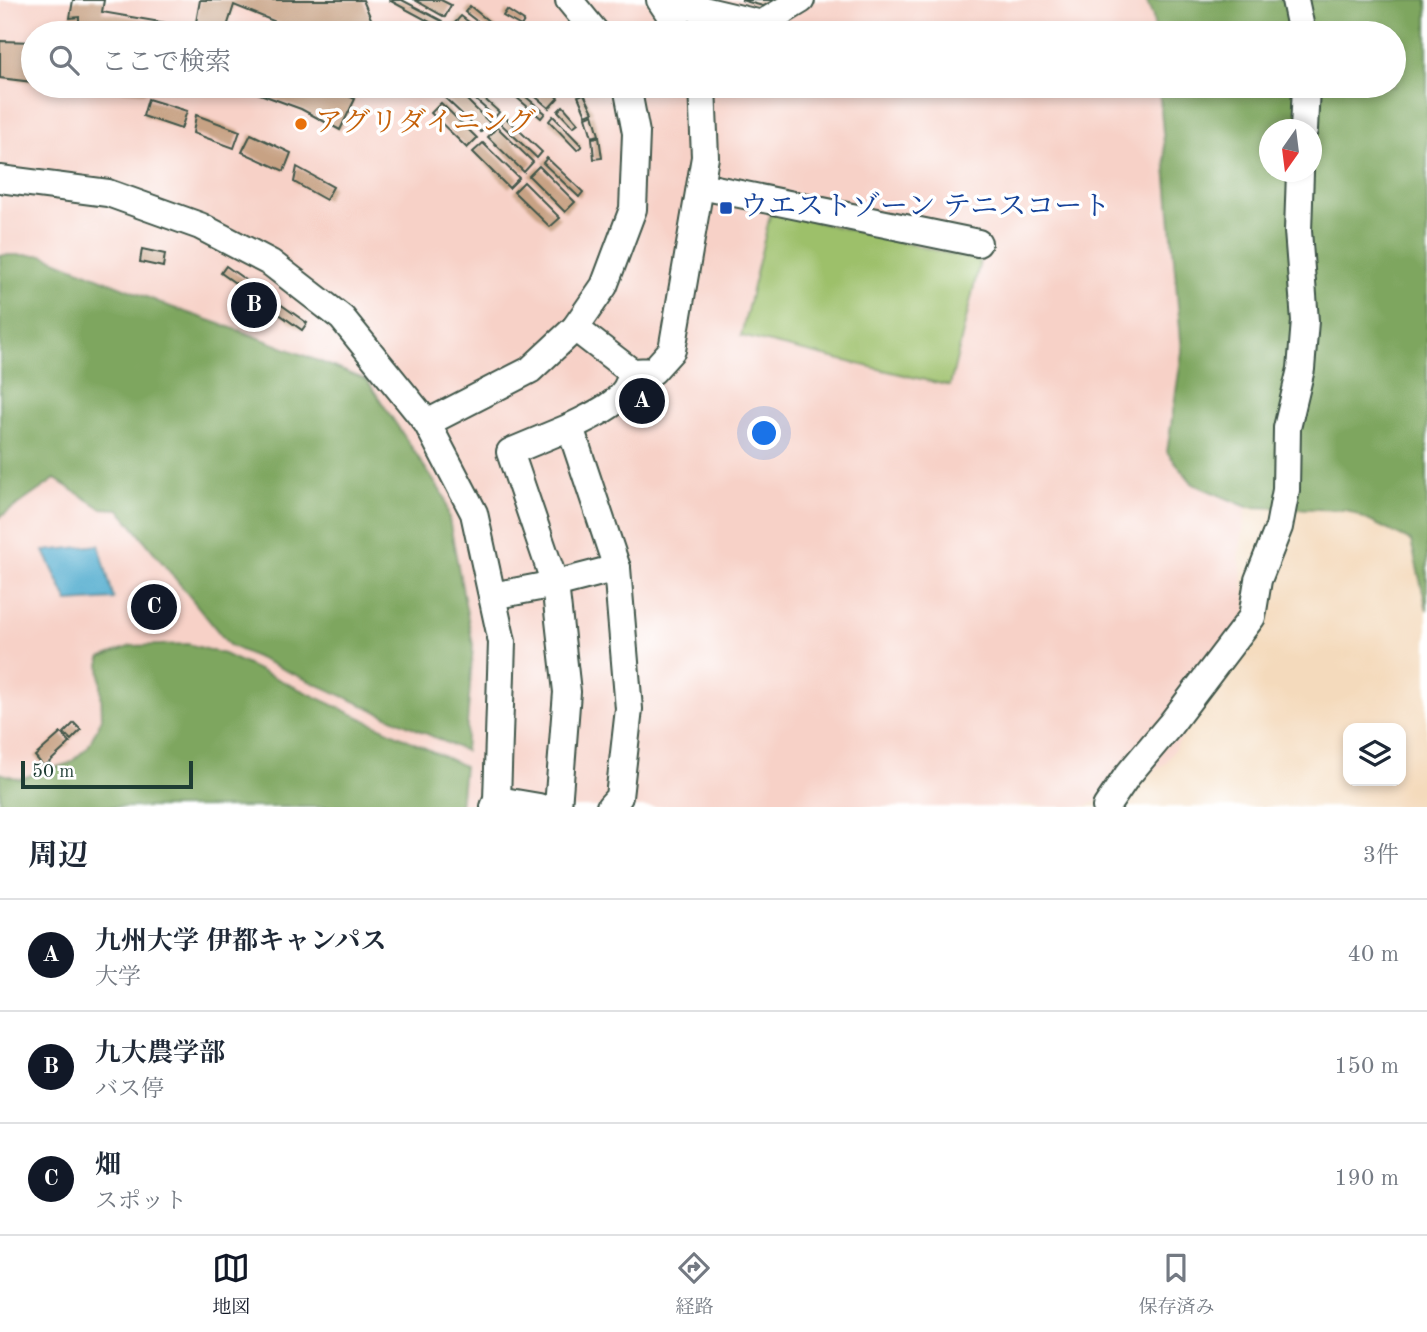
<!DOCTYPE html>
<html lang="ja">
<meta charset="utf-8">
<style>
:root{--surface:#fff;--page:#f2f2f3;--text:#1f2937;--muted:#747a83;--line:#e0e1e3;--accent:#111827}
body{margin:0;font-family:"Old Standard TT","Noto Serif JP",serif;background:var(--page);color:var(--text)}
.controls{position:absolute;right:21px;bottom:21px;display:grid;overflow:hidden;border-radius:14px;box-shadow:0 4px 10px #0003}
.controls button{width:63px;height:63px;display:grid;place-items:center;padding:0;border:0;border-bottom:2px solid var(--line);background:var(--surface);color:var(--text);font:35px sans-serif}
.compass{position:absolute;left:1259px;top:119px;width:63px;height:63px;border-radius:50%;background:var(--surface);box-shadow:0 4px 10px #0003;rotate:194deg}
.scale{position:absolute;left:21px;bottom:18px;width:172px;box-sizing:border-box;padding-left:7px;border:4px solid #1f3d34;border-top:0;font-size:19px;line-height:24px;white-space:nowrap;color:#1f3d34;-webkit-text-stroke:5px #fff;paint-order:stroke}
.you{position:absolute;left:765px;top:434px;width:24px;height:24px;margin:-18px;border:5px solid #fff;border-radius:50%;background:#1a73e8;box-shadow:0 0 0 10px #1a73e833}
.badge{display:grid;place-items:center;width:46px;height:46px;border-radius:50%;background:var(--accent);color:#fff;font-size:23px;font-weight:700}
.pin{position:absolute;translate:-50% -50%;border:4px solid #fff;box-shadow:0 2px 7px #0006}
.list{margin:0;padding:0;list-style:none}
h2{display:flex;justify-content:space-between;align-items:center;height:91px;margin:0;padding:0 28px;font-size:30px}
h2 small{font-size:23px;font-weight:400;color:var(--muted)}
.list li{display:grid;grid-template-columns:46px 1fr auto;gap:21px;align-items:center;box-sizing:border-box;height:112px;padding:0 28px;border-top:2px solid var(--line)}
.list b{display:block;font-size:26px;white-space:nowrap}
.list p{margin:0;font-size:23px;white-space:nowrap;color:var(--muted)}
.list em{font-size:23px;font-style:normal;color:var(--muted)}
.icon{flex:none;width:38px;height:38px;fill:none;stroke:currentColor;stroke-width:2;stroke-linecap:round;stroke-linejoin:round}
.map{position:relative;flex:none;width:1427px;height:807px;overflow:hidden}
.search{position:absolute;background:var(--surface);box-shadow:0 4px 10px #0003;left:21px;right:21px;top:21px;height:77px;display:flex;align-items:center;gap:18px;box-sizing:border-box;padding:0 24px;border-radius:38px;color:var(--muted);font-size:26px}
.sheet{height:427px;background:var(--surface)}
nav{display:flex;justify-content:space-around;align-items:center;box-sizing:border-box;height:98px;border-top:2px solid var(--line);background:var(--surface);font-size:19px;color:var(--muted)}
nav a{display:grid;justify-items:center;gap:4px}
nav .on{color:var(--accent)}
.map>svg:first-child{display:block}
</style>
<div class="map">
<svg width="1427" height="807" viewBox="0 0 1427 807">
<rect width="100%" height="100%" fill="#fff"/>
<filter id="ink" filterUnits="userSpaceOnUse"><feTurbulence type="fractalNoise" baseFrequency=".0143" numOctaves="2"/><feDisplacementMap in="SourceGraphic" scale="14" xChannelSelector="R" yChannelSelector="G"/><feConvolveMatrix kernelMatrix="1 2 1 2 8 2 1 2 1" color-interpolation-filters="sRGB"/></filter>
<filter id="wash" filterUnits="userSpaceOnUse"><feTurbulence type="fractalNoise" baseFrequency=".00686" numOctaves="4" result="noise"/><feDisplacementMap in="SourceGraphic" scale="28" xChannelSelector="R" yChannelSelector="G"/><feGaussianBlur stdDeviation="1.57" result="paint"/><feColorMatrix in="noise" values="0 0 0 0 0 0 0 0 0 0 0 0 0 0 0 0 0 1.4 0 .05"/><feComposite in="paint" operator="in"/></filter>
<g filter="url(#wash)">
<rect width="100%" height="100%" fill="#f4dabc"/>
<path fill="#f7d1c7" d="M0 0H1222L1272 33H33V86H1304L1270 130V172L1248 502 1239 555 1247 608 1224 669 1166 763 1126 789 1083 807H1045L1022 804 1018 807H0Z"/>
<path fill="#9dc06a" stroke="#5e7e4f" stroke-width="2" d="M771 211 980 261 950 386 741 336Z"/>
<g fill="#7ea65e" stroke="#4e7249" stroke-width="2" fill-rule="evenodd">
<path d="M1146 0H1427V610L1411 541 1347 510 1247 507 1193 484 1167 452 1182 352 1159 86H1394V33H1155L1153 17ZM1270 130H1312V172H1270Z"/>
<path d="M0 255H43L171 307 249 334 367 380 445 498 473 645 465 751 229 645 119 509 101 508 55 479 0 517Z"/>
<path d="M188 644 224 654 464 766 460 807H0V773L19 779 70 763 88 747 102 718 100 658 131 646Z"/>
</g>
<path fill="#50abce" stroke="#387481" stroke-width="2" d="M99 545 114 599 68 602 44 551Z"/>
<g id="blocks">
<g fill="#c7a284">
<path d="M73 0H104L102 12 195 28 200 0H363L372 21 367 33H303L234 5 225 33H79V17L70 18Z"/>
<path d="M389 0H402L442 21 439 27Z"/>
<path d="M415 0H441L451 5 445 17Z"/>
<path d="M741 0H776L774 9Z"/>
<path d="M470 6 503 33H492L465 12Z"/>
<path d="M507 10 524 21 521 26 503 16Z"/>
<path d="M461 16 483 33H461L452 26Z"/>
<path d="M0 41 33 42V82L0 78Z"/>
<path d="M92 86H146L145 93 92 88Z"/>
<path d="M238 86H328L355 99 340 130 301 109Z"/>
<path d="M460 86H470L499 112 495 117Z"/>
<path d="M503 86H513L545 113 541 118Z"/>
<path d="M523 86H543L558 98 549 108Z"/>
<path d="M454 87 490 123 481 132 444 97Z"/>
<path d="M584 94 593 112 586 115 578 96Z"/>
<path d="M148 99 187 111 181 129 143 116Z"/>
<path d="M441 103 477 138 467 148 431 113Z"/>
<path d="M563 106 578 123 573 127 558 111Z"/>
<path d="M593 114 599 135 592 137 586 117Z"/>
<path d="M196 115 240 131 234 148 193 133Z"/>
<path d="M553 116 582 146 577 150 549 121Z"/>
<path d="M505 117 542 152 537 158 500 123Z"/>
<path d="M497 127 533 162 524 172 488 137Z"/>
<path d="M251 134 291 153 284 171 242 152Z"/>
<path d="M599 137 602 158 594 159 592 138Z"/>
<path d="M483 143 519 178 509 188 473 152Z"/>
<path d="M547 158 583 192 579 197 543 163Z"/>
<path d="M539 166 575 202 565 212 529 176Z"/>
<path d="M297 167 333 187 326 200 294 182Z"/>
<path d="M524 182 560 218 550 227 514 192Z"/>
<path d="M142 249 165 254 163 267 140 262Z"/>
<path d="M226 266 307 323 302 330 221 273Z"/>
<path d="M74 723 81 730 71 740 64 733Z"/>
<path d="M61 733 70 743 44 767 35 756Z"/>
</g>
</g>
</g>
<g filter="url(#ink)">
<use href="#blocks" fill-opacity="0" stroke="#3f5548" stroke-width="2"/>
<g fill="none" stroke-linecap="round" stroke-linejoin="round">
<g stroke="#3f5548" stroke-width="30">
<g id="minor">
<path d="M569 0 596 33"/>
<path d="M660 0 682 33"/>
<path d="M661 0 762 24"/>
<path d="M1295 0 1302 33"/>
<path d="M748 32 801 0"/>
<path d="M1304 130 1306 86"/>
<path d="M0 179 108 193 200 226 271 263 342 318 427 423 474 513 502 642 497 800 494 807"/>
<path d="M701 186 978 243"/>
<path d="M575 328 632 372 653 371 672 350 705 157 702 86"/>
<path d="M427 423 530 370 575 328 604 286 633 209 636 133 627 86"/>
<path d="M570 427C594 414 628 403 632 372"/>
<path d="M492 596 555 584 617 568"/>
<path d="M497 800 539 807"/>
<path d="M558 807 567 692 555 584 510 452 570 427 617 568 629 709 619 797 610 807"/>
<path d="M1106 807 1127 776 1170 725 1252 617 1258 580 1279 527 1286 490 1287 428 1301 369 1305 321 1298 231 1300 172"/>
</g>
</g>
<use href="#minor" stroke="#fff" stroke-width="26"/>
</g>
</g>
<circle fill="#e8710a" stroke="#fff" stroke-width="2.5" cx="301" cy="124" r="7"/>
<rect fill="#1a4fb4" stroke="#fff" stroke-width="2.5" x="719" y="201" width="14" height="14" rx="3.5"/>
<g text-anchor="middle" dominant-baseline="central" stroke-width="7" stroke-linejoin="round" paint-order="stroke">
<g font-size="28" fill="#c56008" stroke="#fff" text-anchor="start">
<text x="315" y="124">アグリダイニング</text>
</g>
<g font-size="28" fill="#164399" stroke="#fff" text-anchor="start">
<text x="740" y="208">ウエストゾーン テニスコート</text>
</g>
</g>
</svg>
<div class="controls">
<button><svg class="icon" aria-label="layers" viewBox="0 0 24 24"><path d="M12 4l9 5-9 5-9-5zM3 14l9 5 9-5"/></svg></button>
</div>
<svg class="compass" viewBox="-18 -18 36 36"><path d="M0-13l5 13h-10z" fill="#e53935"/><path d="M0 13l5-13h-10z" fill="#747a83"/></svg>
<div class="scale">50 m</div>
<div class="you"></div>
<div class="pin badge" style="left:642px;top:401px">A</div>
<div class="pin badge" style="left:254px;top:305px">B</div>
<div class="pin badge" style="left:154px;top:607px">C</div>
<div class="search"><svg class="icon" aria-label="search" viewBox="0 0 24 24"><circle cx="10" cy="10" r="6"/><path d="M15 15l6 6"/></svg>ここで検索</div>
</div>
<section class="sheet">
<h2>周辺<small>3件</small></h2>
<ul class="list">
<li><span class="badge">A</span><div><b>九州大学 伊都キャンパス</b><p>大学</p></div><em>40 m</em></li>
<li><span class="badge">B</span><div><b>九大農学部</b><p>バス停</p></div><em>150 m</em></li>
<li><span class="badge">C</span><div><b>畑</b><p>スポット</p></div><em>190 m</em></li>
</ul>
</section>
<nav>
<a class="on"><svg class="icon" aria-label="map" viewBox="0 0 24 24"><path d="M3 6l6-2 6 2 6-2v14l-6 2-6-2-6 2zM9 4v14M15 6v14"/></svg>地図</a>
<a><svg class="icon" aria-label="directions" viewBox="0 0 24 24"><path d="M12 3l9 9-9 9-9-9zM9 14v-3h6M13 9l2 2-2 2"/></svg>経路</a>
<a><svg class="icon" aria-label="saved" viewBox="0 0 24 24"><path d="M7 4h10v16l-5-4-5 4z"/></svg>保存済み</a>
</nav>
